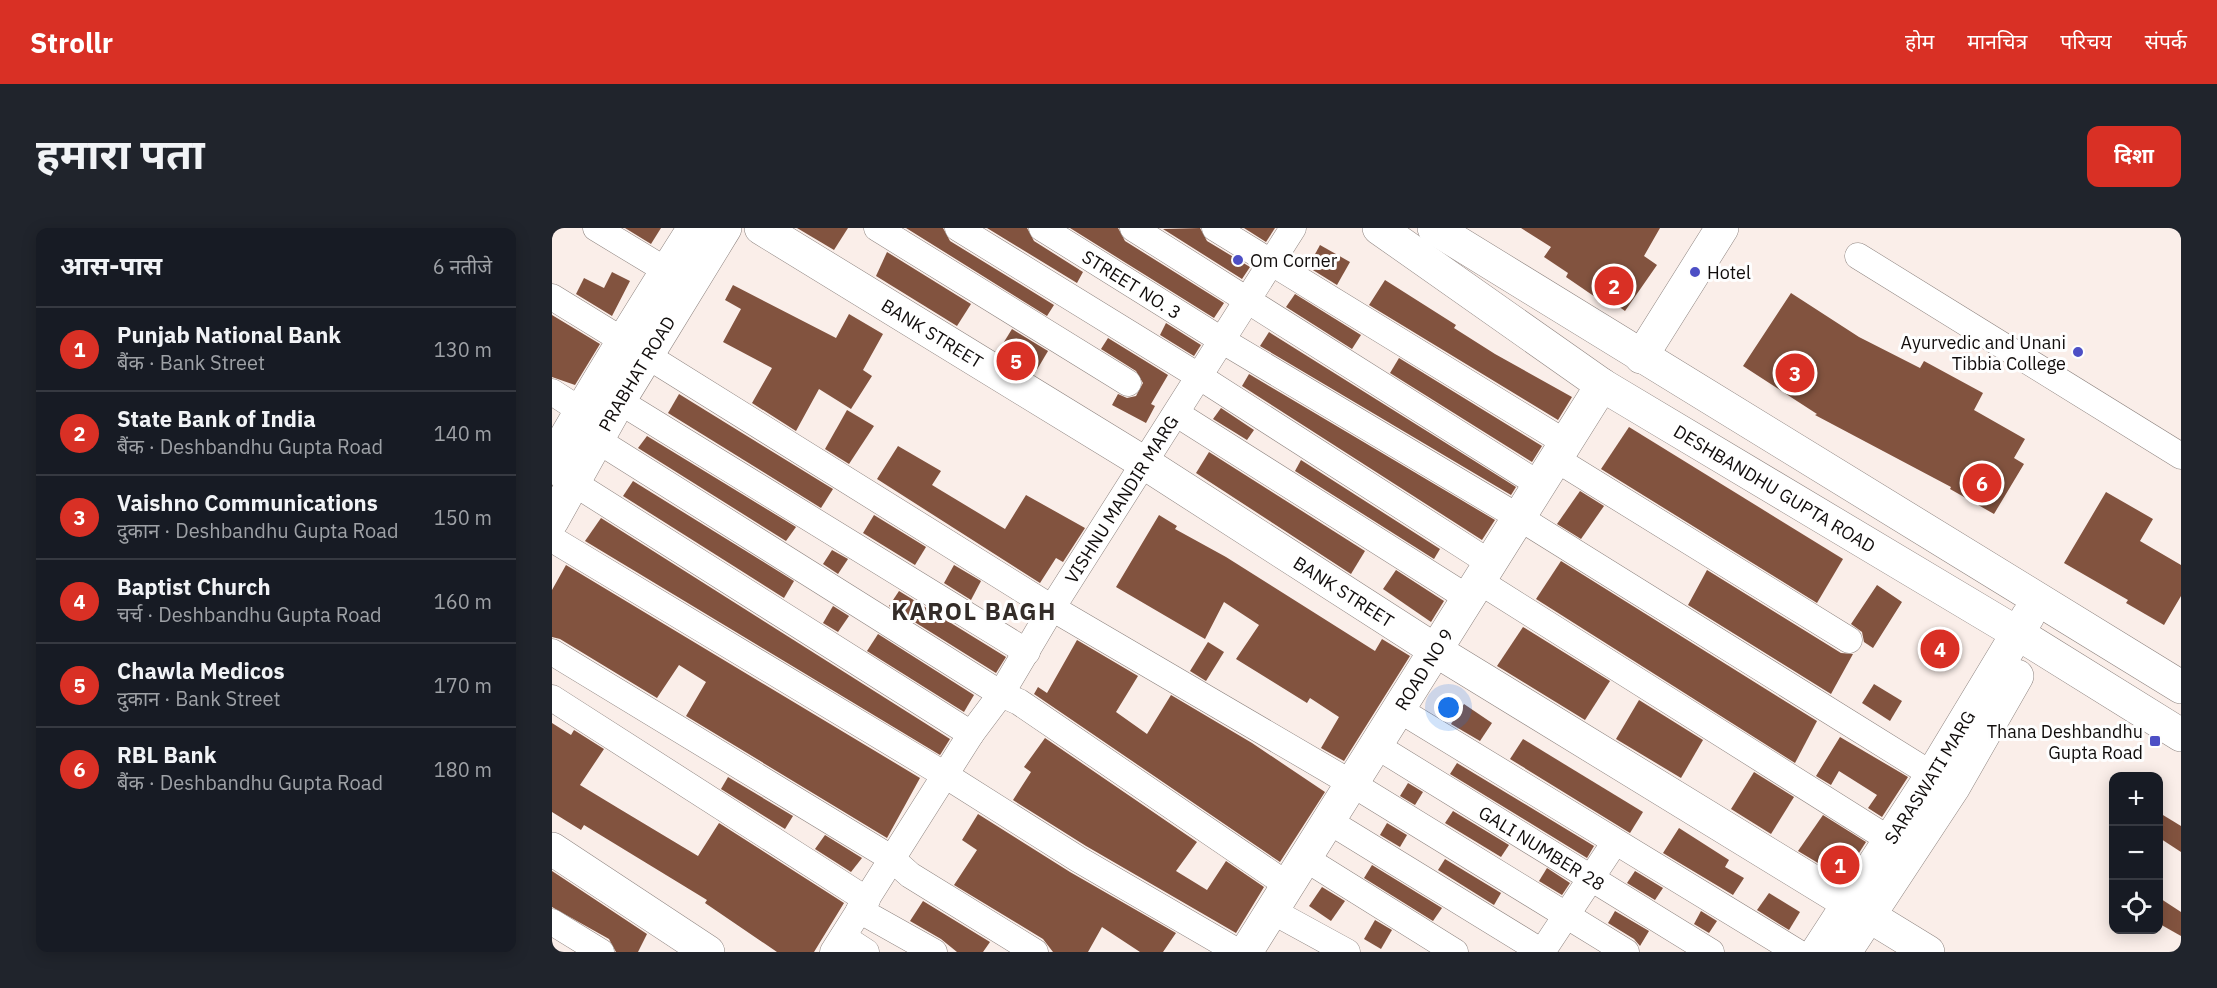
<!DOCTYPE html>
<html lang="hi">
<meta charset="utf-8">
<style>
:root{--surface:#171b24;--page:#20242c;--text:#f1f3f6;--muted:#9ea1a6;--line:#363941;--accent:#d93025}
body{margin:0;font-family:"IBM Plex Sans","Noto Sans Devanagari",sans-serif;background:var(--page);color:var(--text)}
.controls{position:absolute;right:18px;bottom:18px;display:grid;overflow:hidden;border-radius:12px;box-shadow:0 3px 15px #0003}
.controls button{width:54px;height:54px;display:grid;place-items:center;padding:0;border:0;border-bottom:2px solid var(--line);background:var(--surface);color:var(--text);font:30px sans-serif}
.you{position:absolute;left:897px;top:480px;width:21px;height:21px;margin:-15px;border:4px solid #fff;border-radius:50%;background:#1a73e8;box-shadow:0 0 0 9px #1a73e833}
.badge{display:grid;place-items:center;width:39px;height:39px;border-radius:50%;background:var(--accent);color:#fff;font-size:20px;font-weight:700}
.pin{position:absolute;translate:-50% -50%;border:3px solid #fff;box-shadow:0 2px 6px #0006}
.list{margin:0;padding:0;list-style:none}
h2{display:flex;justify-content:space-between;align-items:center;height:78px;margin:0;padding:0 24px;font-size:26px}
h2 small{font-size:20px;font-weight:400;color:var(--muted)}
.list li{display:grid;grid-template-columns:39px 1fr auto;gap:18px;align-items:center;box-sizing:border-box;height:84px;padding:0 24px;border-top:2px solid var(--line)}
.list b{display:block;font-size:22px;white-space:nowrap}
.list p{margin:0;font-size:20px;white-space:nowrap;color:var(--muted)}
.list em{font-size:20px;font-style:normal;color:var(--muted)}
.icon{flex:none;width:33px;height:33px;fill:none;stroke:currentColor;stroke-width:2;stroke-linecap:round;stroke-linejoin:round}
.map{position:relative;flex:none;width:1629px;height:724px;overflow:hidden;border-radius:12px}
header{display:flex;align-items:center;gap:36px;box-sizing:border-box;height:84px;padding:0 30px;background:var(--accent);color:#fff}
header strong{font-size:28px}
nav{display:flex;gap:33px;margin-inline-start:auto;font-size:21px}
.intro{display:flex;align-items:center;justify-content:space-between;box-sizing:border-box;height:144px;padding:0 36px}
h1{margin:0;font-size:42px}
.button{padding:15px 27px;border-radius:12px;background:var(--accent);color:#fff;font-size:21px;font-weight:700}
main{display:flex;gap:36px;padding:0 36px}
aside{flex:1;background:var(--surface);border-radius:12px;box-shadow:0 3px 15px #0003}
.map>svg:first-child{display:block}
</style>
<header>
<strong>Strollr</strong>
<nav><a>होम</a><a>मानचित्र</a><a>परिचय</a><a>संपर्क</a></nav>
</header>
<div class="intro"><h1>हमारा पता</h1><a class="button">दिशा</a></div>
<main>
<aside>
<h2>आस-पास<small>6 नतीजे</small></h2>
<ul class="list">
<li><span class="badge">1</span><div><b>Punjab National Bank</b><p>बैंक · Bank Street</p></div><em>130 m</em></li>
<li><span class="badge">2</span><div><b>State Bank of India</b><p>बैंक · Deshbandhu Gupta Road</p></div><em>140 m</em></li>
<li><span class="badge">3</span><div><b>Vaishno Communications</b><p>दुकान · Deshbandhu Gupta Road</p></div><em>150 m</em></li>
<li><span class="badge">4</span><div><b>Baptist Church</b><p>चर्च · Deshbandhu Gupta Road</p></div><em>160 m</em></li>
<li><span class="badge">5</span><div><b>Chawla Medicos</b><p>दुकान · Bank Street</p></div><em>170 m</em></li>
<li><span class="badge">6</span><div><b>RBL Bank</b><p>बैंक · Deshbandhu Gupta Road</p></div><em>180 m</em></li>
</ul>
</aside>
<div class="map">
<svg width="1629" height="724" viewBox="0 0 1629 724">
<rect width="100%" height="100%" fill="#faeee9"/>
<g fill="#82533f">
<path d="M73 0H109L99 16Z"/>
<path d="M245 0H296L282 22Z"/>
<path d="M354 0H391L398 13 502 77 495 88Z"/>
<path d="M435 0H475L482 13 531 44 525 55Z"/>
<path d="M518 0H566L573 13 672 75 662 90Z"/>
<path d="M648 0 655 13 698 39 690 51 611 1Z"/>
<path d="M692 0H723L714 14Z"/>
<path d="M969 0H1108L1092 28 1105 37 1073 83 1052 68 1049 73 1014 49 1016 45 992 29 999 19Z"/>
<path d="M768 17 798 34 785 57 756 39Z"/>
<path d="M335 24 419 76 405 98 324 48Z"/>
<path d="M60 44 78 53 60 88 24 66 32 50 52 60Z"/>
<path d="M833 52 904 97 902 100 943 126 1020 169 1006 192 817 77Z"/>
<path d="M181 57 284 110 297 86 331 106 311 142 320 148 299 181 267 161 244 203 200 175 220 140 171 114 189 81 173 72Z"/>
<path d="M1239 65 1307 109 1368 140 1372 133 1431 165 1422 182 1473 211 1462 230 1472 236 1442 286 1398 261 1399 259 1263 187 1265 186 1191 138Z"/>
<path d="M743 66 809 107 800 121 734 79Z"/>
<path d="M0 87 48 116 23 157 0 149Z"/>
<path d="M614 95 649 117 642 128 608 107Z"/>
<path d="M460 101 496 123 483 145 447 122Z"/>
<path d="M717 104 964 259 959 267 708 118Z"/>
<path d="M556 110 616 147 599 176 603 178 594 195 560 177 566 166 575 170 584 168 591 155 584 143 549 121Z"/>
<path d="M847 130 990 218 980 234 838 145Z"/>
<path d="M697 146 943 292 930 312 690 158Z"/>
<path d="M127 166 281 261 269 280 116 185Z"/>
<path d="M669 180 702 202 695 212 661 191Z"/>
<path d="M295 182 322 198 297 236 273 221Z"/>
<path d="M1077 199 1291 331 1265 375 1049 241Z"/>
<path d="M95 208 244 299 234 313 86 220Z"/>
<path d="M346 218 389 243 380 257 453 301 474 267 533 300 511 334 504 330 488 355 325 251Z"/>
<path d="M657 224 813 323 799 346 644 245Z"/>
<path d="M749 232 888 321 882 331 743 243Z"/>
<path d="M81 253 242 353 232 370 71 268Z"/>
<path d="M1028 263 1052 278 1029 311 1005 296Z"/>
<path d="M1554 264 1601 291 1588 313 1629 337V368L1612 397 1574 375 1576 372 1512 335Z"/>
<path d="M322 287 374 319 363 337 311 305Z"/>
<path d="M607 287 625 298 623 301 674 329 823 423 830 411 858 428 792 533 769 520 787 489 758 470 755 475 684 431 707 397 672 374 653 411 564 359Z"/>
<path d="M49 290 398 511 388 527 33 313Z"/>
<path d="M280 322 296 331 286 346 271 336Z"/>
<path d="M1009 333 1265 493 1243 535 984 371Z"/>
<path d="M14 337 368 550 335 610 134 488 154 454 127 437 105 470 8 411 0 409V362Z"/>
<path d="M402 337 429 353 419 372 392 355Z"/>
<path d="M844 342 892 373 879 394 831 361Z"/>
<path d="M1155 342 1289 425 1301 426 1279 466 1136 377Z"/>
<path d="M1325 357 1350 374 1321 420 1312 414 1310 404 1299 396Z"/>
<path d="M347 363 454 429 444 445 337 378Z"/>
<path d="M281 378 297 388 286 404 271 395Z"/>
<path d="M971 399 1058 453 1033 492 945 438Z"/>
<path d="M326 406 422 467 412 484 315 423Z"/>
<path d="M525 412 586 448 564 484 595 506 619 467 700 515 773 564 728 634 482 466 486 459 495 465Z"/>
<path d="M656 414 672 424 654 453 638 443Z"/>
<path d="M1322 456 1350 473 1338 493 1310 475Z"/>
<path d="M1087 472 1151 512 1129 550 1064 511Z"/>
<path d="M912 476 940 495 928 513 899 496Z"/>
<path d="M0 495 19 507 22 502 52 521 28 557 66 580 146 628 167 595 292 675 262 724H225L153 675 155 672 32 597 29 602 0 584Z"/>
<path d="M1288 509 1356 549 1330 589 1316 580 1325 567 1287 543 1279 557 1264 548Z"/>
<path d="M493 510 645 614 624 643 655 662 674 633 712 659 684 705 534 618 461 572 479 544 472 539Z"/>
<path d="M971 511 1091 584 1078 605 958 531Z"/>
<path d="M905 535 1042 618 1035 630 898 546Z"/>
<path d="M1202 544 1242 569 1219 606 1179 581Z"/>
<path d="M176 549 241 588 233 601 169 561Z"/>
<path d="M856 555 871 564 863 577 848 568Z"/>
<path d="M901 583 957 617 949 629 893 595Z"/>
<path d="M1606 584 1629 598V624L1606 609Z"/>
<path d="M426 586 518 644 624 705 611 724H588L550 699 536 724H501L491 711 402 657 425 622 410 612Z"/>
<path d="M1271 587 1314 614 1291 650 1246 623Z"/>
<path d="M835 595 855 607 848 619 828 607Z"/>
<path d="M1127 600 1177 632 1173 639 1192 650 1181 667 1111 625Z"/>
<path d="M273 607 310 630 299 644 263 621Z"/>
<path d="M893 631 949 665 942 677 886 642Z"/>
<path d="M820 637 890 680 881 693 812 650Z"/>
<path d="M995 640 1018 655 1010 667 987 653Z"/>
<path d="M0 643 95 706 86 724H64L57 711 0 679Z"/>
<path d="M1083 643 1111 660 1103 672 1075 655Z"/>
<path d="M770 659 793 673 779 693 757 678Z"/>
<path d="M1217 665 1248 684 1237 702 1205 682Z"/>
<path d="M1606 669 1629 684V708L1606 695Z"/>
<path d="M371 673 438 714 431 724H405L389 711 358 693Z"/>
<path d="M1063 683 1097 703 1088 718 1082 711 1056 695Z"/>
<path d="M1149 683 1165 693 1157 705 1142 696Z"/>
<path d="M823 692 840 702 829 721 812 711Z"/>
</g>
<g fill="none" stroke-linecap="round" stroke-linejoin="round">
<g stroke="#8f8581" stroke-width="27">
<g id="street">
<path d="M44 0 115 43"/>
<path d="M325 0 576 155"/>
<path d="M406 0 648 149 938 335"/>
<path id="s1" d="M490 0 671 113 968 290 1395 556"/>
<path d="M581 0 988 257"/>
<path d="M663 0 1014 215"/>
<path d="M1306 28 1629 228"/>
<path d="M0 69 70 112"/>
<path d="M94 127 500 380 799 555 1074 724"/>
<path d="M0 164 31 184 45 212 449 466 467 474 737 658"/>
<path d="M67 173 475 424"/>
<path d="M625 186 916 370"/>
<path d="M1004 231 1297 412"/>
<path d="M6 245 419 506"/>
<path d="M0 311 393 547 526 631 686 724"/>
<path d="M927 353 1338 612"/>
<path d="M0 424 339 630 358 647 483 724"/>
<path d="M0 470 315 672"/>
<path d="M846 481 1245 724"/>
<path id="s2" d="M823 517 1159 724"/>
<path d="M775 592 990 724"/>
<path d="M754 631 903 724"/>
<path d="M307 682 382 724"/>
<path d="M720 683 795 724"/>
<path d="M0 694 49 724"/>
<path d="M291 709 314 724"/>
<path id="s3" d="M281 724 419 506 449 466 500 380 741 0"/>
<path d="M990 724 1063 614"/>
</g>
</g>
<g stroke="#8f8581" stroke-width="34">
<g id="secondary">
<path id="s4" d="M209 0 594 236 883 422 1376 724"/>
<path id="s5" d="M827 0 1050 157 1465 405 1629 507"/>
<path d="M882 0 1629 459"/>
<path d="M1089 129 1170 0"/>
<path d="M0 233C45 154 93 77 142 0"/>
<path id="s6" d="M0 293 67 173 173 0"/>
<path d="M0 621 156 724"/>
<path id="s7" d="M694 724 1050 157"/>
<path id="s8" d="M1265 724 1380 547 1476 388"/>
<path d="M1293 724 1401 560 1465 448"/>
</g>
</g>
<use href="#street" stroke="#fff" stroke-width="26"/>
<use href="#secondary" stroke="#fff" stroke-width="33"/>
</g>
<g fill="#4d4fc5" stroke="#fefefe" stroke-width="2">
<circle cx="686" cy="32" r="6"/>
<circle cx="1143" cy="44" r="6"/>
<circle cx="1526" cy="124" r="6"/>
<rect x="1597" y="507" width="12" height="12" rx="3"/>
</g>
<g text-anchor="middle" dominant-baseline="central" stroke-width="6" stroke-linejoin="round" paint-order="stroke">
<g font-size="18" fill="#110d0c" stroke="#fefefe" text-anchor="start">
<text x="698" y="32">Om Corner</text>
<text x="1155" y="44">Hotel</text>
<text x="1514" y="114" text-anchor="end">Ayurvedic and Unani<tspan x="1514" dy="21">Tibbia College</tspan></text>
<text x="1591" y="503" text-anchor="end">Thana Deshbandhu<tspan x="1591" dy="21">Gupta Road</tspan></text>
</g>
<g font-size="18" fill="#110d0c" stroke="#fefefe">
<text stroke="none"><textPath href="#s1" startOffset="106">STREET NO. 3</textPath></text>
<text stroke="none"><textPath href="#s4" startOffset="201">BANK STREET</textPath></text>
<text stroke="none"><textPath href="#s6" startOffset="170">PRABHAT ROAD</textPath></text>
<text stroke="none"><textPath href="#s5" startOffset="474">DESHBANDHU GUPTA ROAD</textPath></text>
<text stroke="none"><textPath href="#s3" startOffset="537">VISHNU MANDIR MARG</textPath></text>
<text stroke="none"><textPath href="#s4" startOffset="687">BANK STREET</textPath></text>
<text stroke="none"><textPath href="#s7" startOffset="334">ROAD NO 9</textPath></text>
<text stroke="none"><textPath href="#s8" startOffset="208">SARASWATI MARG</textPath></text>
<text stroke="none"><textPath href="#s2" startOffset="196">GALI NUMBER 28</textPath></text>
</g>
<g font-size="24" font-weight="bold" letter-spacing="1.5" fill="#342c28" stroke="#fefefe">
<text x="422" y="383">KAROL BAGH</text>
</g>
</g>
</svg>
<div class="controls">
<button>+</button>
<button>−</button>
<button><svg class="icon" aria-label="locate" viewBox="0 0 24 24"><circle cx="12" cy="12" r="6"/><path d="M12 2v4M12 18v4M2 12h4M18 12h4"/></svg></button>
</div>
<div class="you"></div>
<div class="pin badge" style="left:1288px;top:637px">1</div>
<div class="pin badge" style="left:1062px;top:58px">2</div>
<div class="pin badge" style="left:1243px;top:145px">3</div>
<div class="pin badge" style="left:1388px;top:421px">4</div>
<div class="pin badge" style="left:464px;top:133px">5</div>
<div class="pin badge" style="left:1430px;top:255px">6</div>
</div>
</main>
